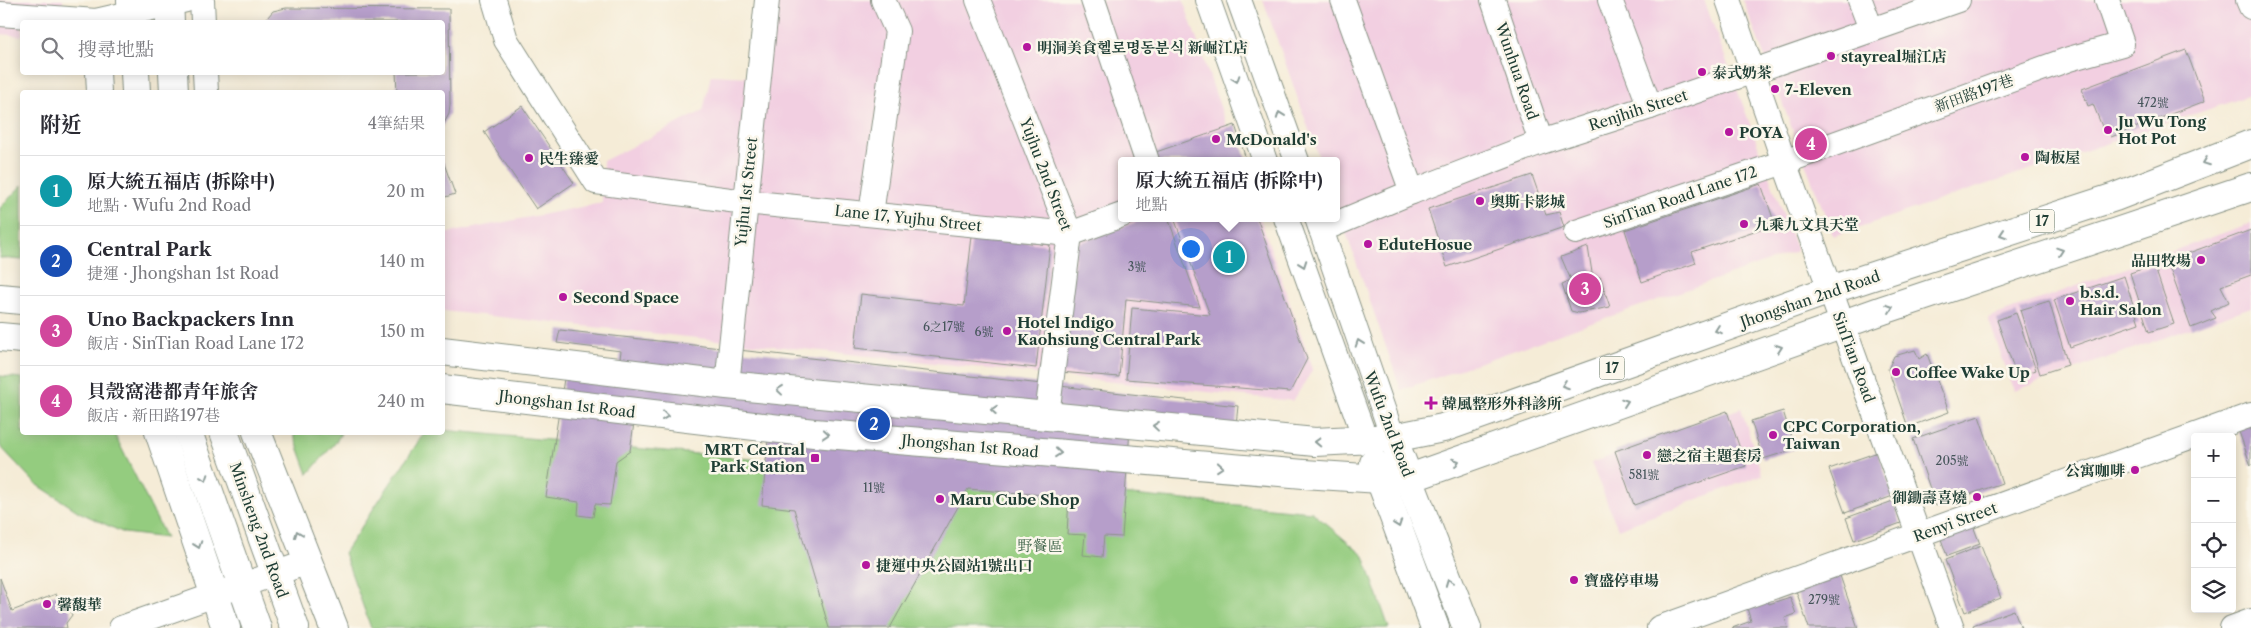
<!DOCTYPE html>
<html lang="zh-TW">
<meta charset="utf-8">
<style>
:root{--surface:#fff;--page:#f7f7f7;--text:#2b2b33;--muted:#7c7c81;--line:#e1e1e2;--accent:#b5179e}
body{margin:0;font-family:"Libre Caslon Text","Noto Serif TC","Noto Serif KR",serif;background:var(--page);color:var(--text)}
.controls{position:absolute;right:15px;bottom:15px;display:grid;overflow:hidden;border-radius:5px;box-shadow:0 2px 12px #0003}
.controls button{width:45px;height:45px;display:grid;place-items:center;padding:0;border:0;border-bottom:1px solid var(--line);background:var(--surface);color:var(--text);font:25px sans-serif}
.you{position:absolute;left:1190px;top:248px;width:18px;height:18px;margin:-12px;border:4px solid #fff;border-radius:50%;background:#1a73e8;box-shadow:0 0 0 8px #1a73e833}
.badge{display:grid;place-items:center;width:32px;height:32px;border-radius:50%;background:var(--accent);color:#fff;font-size:16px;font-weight:700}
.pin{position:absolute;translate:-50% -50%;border:2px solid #fff;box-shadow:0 1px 5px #0006}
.popup{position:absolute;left:1118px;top:157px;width:222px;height:65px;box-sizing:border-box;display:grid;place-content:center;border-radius:5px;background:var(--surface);filter:drop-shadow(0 1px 4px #0005);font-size:16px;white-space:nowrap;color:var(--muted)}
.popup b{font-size:19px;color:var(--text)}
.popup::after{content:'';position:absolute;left:50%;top:100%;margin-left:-10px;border:10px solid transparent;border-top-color:var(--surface)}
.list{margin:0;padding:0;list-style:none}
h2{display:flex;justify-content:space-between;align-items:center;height:65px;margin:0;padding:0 20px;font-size:21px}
h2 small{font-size:16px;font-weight:400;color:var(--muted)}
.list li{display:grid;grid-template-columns:32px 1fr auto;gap:15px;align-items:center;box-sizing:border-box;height:70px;padding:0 20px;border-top:1px solid var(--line)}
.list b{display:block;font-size:19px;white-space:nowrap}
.list p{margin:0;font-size:16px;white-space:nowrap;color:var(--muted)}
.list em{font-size:16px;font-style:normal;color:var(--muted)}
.icon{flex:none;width:28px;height:28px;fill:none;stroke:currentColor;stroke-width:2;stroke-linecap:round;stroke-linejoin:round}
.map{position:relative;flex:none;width:2251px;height:628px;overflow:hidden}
.search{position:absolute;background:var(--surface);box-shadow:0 2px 12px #0003;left:20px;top:20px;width:425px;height:55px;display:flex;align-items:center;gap:12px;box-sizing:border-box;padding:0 18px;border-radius:5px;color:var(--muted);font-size:19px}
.panel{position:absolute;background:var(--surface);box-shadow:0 2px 12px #0003;left:20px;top:90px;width:425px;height:345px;border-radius:5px}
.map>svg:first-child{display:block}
</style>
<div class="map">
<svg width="2251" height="628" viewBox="0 0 2251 628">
<rect width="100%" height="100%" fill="#fbf7ec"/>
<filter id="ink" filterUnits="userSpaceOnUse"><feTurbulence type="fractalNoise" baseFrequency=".02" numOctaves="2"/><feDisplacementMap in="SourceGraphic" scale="10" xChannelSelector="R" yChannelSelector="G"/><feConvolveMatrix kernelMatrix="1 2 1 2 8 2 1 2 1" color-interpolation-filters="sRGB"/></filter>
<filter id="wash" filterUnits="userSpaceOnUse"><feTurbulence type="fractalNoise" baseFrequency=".0096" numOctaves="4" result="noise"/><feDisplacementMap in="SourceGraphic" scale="20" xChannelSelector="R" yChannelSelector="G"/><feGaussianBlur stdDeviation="1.12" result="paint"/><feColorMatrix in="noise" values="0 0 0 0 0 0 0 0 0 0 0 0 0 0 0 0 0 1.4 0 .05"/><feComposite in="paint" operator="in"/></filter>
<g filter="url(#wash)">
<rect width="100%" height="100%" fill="#f5ecd7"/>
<g fill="#f2cfe1">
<path d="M0 0H63L60 22H22V36L0 34Z"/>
<path d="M758 0H1183L1239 161H1122V218H1260L1313 369 1293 401 443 311V234L602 203 603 161 703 111 711 75 750 77Z"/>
<path d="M1263 0H1704L1797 251 1401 390 1337 207 1336 161H1320Z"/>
<path d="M1743 0H2251V95L1833 236Z"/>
<path d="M2251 223V307L2014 391 1988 318Z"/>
<path d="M1741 408 1762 475 1618 529 1591 463Z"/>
</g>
<g fill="#94cc7f" stroke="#5a845a">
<path d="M22 185V260L0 258V208Z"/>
<path d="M0 376 22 378V432L114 433 166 538 124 533 79 512 35 483 0 446Z"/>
<path d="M443 430 1312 512 1364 556 1389 628H371L344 553 424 433 442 432Z"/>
<path d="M293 433V432L341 433 336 442 308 474Z"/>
</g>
<g id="blocks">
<g fill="#b69eca">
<path d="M286 8 449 9 450 104 449 114 442 127V92H397L396 72H442V22H266L267 18 273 11Z"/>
<path d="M2186 50 2205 101 2111 137 2107 127 2103 129 2093 104 2088 106 2082 89Z"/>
<path d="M522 106 574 183 536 209 484 132Z"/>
<path d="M1235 125 1246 159 1241 161H1153L1150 154Z"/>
<path d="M442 158 455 194 442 198Z"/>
<path d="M1532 175 1546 215 1559 212 1564 227 1447 267 1428 209Z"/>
<path d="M1761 184 1775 224 1692 252 1696 263 1642 282 1625 230Z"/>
<path d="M1148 218H1168L1200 307 1126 299 1119 377 1060 372 1077 244Z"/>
<path d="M1174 218H1257L1307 359 1290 392 1126 379 1132 308 1210 315Z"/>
<path d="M2251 230V275L2221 286 2229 302 2211 311 2216 318 2191 328 2167 261Z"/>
<path d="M972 236 1050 245 1036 368 855 348 861 294 964 306Z"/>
<path d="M1588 247 1593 279 1600 277 1610 307 1579 313 1571 311 1562 284 1571 280 1561 257Z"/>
<path d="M2154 265 2174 324 2149 332 2130 273Z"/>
<path d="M2124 276 2139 323 2070 347 2054 300Z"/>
<path d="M2049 301 2068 365 2040 374 2020 310Z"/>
<path d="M2016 313 2036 370 2017 377 1997 320Z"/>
<path d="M560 330 1238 406 1236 425 1131 416 1122 537 1104 536 1102 557 1083 555 1085 535 1067 534 1069 497 968 489 890 628H829L794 509 762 505 768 439 634 423 630 451 616 461 610 505 595 504 593 517 578 515 579 502 546 497 565 372 617 380 621 351 557 343Z"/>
<path d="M1915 350 1919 359 1927 354 1949 412 1908 427 1888 369 1894 356Z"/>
<path d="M1727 411 1746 466 1634 505 1615 451Z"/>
<path d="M1783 411 1795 449 1763 459 1751 421Z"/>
<path d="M1979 416 2002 483 1936 506 1913 439Z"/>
<path d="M2251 421V466L2237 426Z"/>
<path d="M1878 452 1893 496 1845 513 1829 469Z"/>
<path d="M1893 501 1901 523 1854 540 1846 518Z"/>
<path d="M1972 523 1980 544 1947 556 1941 539Z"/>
<path d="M1981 546 2001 598 1965 612 1945 560Z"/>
<path d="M1837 567 1858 628H1809L1793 582Z"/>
<path d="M0 578 12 611 56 594 59 603 68 605 72 615 66 623 67 628H0Z"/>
<path d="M1766 597 1769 604 1790 597 1796 614 1785 618 1788 628H1732L1751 621 1746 605Z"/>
<path d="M2014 610 2021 628H1974L1973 625Z"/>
</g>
</g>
</g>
<g filter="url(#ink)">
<use href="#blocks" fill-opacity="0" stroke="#8a9486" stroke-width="1"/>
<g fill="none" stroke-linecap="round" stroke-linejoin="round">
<g stroke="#8a9486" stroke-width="26">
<g id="minor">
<path d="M202 0 203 22"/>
<path d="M494 0 506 40 596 182 745 202 1070 234 1122 215"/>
<path d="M978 0 1070 234 1047 415"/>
<path d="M1093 0 1147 161"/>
<path d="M1208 0 1265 161"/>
<path d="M1239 0 1297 161"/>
<path d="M1343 0 1412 192"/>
<path d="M1493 0 1541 142"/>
<path d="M1610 0 1650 107"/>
<path d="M1728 0 1784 162 1952 628"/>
<path d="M1860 0 1871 29"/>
<path d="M2248 0 2251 7"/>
<path d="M0 14 96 21 186 0"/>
<path d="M98 72 99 92"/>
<path d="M205 72 206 92"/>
<path d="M871 214 897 31 883 0"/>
<path d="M1286 218 1366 441"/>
<path d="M1317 218 1393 438"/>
<path d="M1321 230 1412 192 1541 142 1650 107 1958 0"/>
<path d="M1576 232 1784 162 2069 59 2122 44 2107 0"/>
<path d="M727 385 767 0"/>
<path d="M121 628 308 562"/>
<path d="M1659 628 2251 415"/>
<path d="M2232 628 2251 621"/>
</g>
</g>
<g stroke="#8a9486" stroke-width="30">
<g id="major">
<path d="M131 0 132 22"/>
<path d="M169 0 170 22"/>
<path d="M135 72 136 92"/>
<path d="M173 72 174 92"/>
<path d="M0 298 22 300"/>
<path d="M0 337 22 339"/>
<path d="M442 351 727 385 1315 442 1393 438 1443 428 1830 290 2115 197 2251 144"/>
<path d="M442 389 814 433 1304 474 1380 479 1410 478 1883 310 2251 187"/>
<path d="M159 432 226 628"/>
<path d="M188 432 257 628"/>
<path d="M224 432 295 628"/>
<path d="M257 432 334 628"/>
<path d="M1393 438 1467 628"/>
<path d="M1374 463 1435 628"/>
</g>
</g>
<use href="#minor" stroke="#fff" stroke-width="24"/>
<use href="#major" stroke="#fff" stroke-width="28"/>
</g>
<defs><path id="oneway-chevron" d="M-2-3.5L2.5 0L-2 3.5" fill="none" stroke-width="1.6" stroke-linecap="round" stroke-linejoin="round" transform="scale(1.25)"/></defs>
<g stroke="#8f9e9a">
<use href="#oneway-chevron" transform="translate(1236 79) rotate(71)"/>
<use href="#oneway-chevron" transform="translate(1280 115) rotate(-110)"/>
<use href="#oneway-chevron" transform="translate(2206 162) rotate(159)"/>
<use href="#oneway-chevron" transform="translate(2003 234) rotate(162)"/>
<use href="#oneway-chevron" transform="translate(2060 251) rotate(-19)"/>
<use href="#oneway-chevron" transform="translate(1303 264) rotate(70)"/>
<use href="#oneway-chevron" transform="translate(1890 308) rotate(-19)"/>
<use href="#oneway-chevron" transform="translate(1718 330) rotate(160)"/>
<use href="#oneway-chevron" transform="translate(1359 343) rotate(-109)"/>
<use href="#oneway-chevron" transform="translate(1779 348) rotate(-19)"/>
<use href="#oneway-chevron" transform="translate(1565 385) rotate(160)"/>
<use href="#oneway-chevron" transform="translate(780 390) rotate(-174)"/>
<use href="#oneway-chevron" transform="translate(1625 402) rotate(-19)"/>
<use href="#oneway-chevron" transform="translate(994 410) rotate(-175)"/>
<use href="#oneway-chevron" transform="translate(665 416) rotate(7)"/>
<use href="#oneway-chevron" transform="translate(1156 426) rotate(-174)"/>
<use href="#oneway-chevron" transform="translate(826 434) rotate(5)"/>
<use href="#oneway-chevron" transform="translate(1318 442) rotate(-178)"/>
<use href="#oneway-chevron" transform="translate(1058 453) rotate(5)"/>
<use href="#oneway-chevron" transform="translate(1456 462) rotate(-19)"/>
<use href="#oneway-chevron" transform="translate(1220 467) rotate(5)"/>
<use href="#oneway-chevron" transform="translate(205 478) rotate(71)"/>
<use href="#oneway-chevron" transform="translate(1398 524) rotate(70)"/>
<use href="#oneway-chevron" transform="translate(298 534) rotate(-111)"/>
<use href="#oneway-chevron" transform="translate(198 545) rotate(71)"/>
<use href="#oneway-chevron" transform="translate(1449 582) rotate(-111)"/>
</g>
</g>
<g fill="#b5179e" stroke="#fbf7ec" stroke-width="2">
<circle cx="1027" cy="47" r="5"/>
<circle cx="1831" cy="56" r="5"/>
<circle cx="1702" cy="72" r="5"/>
<circle cx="1775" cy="89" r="5"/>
<circle cx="2108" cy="130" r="5"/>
<circle cx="1729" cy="132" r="5"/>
<circle cx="1216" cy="139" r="5"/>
<circle cx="2025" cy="157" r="5"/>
<circle cx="529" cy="158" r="5"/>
<circle cx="1480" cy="201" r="5"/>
<circle cx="1744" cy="224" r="5"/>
<circle cx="1368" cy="244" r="5"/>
<circle cx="2201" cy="260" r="5"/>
<circle cx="563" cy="297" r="5"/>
<circle cx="2070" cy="301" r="5"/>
<circle cx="1007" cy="331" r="5"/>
<circle cx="1896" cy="372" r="5"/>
<path d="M1428.5 395.5h5v5h5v5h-5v5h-5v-5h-5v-5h5z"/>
<circle cx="1773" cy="435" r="5"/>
<circle cx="1647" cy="455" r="5"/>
<rect x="810" y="453" width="10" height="10" rx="2.5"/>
<circle cx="2135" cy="470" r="5"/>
<circle cx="1977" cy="497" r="5"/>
<circle cx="940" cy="499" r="5"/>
<circle cx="866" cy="565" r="5"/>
<circle cx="1574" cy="580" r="5"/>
<circle cx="47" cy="604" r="5"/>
</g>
<g text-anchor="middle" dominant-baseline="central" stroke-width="5" stroke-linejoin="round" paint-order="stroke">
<g font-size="12" fill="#45555a">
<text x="2153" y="102">472號</text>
<text x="1137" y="266">3號</text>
<text x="944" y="326">6之17號</text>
<text x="984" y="331">6號</text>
<text x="1952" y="460">205號</text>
<text x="1644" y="474">581號</text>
<text x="874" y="487">11號</text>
<text x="1824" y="599">279號</text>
</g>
<g fill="#fbf7ec" stroke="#61756b" stroke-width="1">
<rect x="2029.5" y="209.5" width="25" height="23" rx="4"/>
<rect x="1599.5" y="356.5" width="25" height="23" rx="4"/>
</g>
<g font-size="14" font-weight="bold" fill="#1f3d34">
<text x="2042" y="221">17</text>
<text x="1612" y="368">17</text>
</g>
<g font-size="15" font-weight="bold" fill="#1f3d34" stroke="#fbf7ec" text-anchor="start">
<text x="1037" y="47">明洞美食헬로명동분식 新崛江店</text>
<text x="1841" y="56">stayreal堀江店</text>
<text x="1712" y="72">泰式奶茶</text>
<text x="1785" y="89">7-Eleven</text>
<text x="2118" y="121">Ju Wu Tong<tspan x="2118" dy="17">Hot Pot</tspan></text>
<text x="1739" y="132">POYA</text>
<text x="1226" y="139">McDonald's</text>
<text x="2035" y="157">陶板屋</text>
<text x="539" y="158">民生臻愛</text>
<text x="1490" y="201">奧斯卡影城</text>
<text x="1754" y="224">九乘九文具天堂</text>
<text x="1378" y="244">EduteHosue</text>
<text x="2191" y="260" text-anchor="end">品田牧場</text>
<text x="2080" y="292">b.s.d.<tspan x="2080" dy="17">Hair Salon</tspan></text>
<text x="573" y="297">Second Space</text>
<text x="1017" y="322">Hotel Indigo<tspan x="1017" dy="17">Kaohsiung Central Park</tspan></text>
<text x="1906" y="372">Coffee Wake Up</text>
<text x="1442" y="403">韓風整形外科診所</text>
<text x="1783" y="426">CPC Corporation,<tspan x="1783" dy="17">Taiwan</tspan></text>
<text x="805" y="449" text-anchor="end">MRT Central<tspan x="805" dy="17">Park Station</tspan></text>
<text x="1657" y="455">戀之宿主題套房</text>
<text x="2125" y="470" text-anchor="end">公寓咖啡</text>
<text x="1967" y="497" text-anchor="end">御鋤壽喜燒</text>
<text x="950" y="499">Maru Cube Shop</text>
<text x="876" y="565">捷運中央公園站1號出口</text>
<text x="1584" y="580">寶盛停車場</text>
<text x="57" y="604">馨馥華</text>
</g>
<g font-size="15" fill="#1f3d34" stroke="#fbf7ec">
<text transform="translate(1517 71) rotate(71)">Wunhua Road</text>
<text transform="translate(1974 93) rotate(-20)">新田路197巷</text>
<text transform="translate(1638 110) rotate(-18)">Renjhih Street</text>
<text transform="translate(1046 174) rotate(69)">Yujhu 2nd Street</text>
<text transform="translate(746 192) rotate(-84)">Yujhu 1st Street</text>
<text transform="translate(1680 197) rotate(-19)">SinTian Road Lane 172</text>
<text transform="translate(908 218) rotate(6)">Lane 17, Yujhu Street</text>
<text transform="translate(1810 299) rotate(-19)">Jhongshan 2nd Road</text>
<text transform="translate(1854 357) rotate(70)">SinTian Road</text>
<text transform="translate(567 404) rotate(7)">Jhongshan 1st Road</text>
<text transform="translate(1389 424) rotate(69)">Wufu 2nd Road</text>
<text transform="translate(970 446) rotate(5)">Jhongshan 1st Road</text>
<text transform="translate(1955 522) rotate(-20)">Renyi Street</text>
<text transform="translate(259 530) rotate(70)">Minsheng 2nd Road</text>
</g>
<g font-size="15" fill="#3c6147" stroke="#fbf7ec">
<text x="1040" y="545">野餐區</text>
</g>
</g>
</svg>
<div class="controls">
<button>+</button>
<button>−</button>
<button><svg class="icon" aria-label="locate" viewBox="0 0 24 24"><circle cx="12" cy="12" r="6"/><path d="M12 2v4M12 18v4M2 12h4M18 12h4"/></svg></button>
<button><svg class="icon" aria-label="layers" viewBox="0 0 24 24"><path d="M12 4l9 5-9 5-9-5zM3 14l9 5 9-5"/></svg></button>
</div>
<div class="you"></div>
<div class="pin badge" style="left:1229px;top:257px;background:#0f9aa8">1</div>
<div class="popup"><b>原大統五福店 (拆除中)</b>地點</div>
<div class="pin badge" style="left:874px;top:424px;background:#1a4fb4">2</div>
<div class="pin badge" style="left:1585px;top:289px;background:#d1479c">3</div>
<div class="pin badge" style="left:1811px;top:144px;background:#d1479c">4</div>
<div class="search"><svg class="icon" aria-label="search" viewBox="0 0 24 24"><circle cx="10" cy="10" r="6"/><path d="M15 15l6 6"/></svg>搜尋地點</div>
<section class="panel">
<h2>附近<small>4筆結果</small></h2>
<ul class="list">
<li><span class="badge" style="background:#0f9aa8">1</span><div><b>原大統五福店 (拆除中)</b><p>地點 · Wufu 2nd Road</p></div><em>20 m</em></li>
<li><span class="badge" style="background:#1a4fb4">2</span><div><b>Central Park</b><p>捷運 · Jhongshan 1st Road</p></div><em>140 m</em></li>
<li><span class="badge" style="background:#d1479c">3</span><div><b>Uno Backpackers Inn</b><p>飯店 · SinTian Road Lane 172</p></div><em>150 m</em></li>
<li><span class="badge" style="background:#d1479c">4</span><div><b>貝殼窩港都青年旅舍</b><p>飯店 · 新田路197巷</p></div><em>240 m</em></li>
</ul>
</section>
</div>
